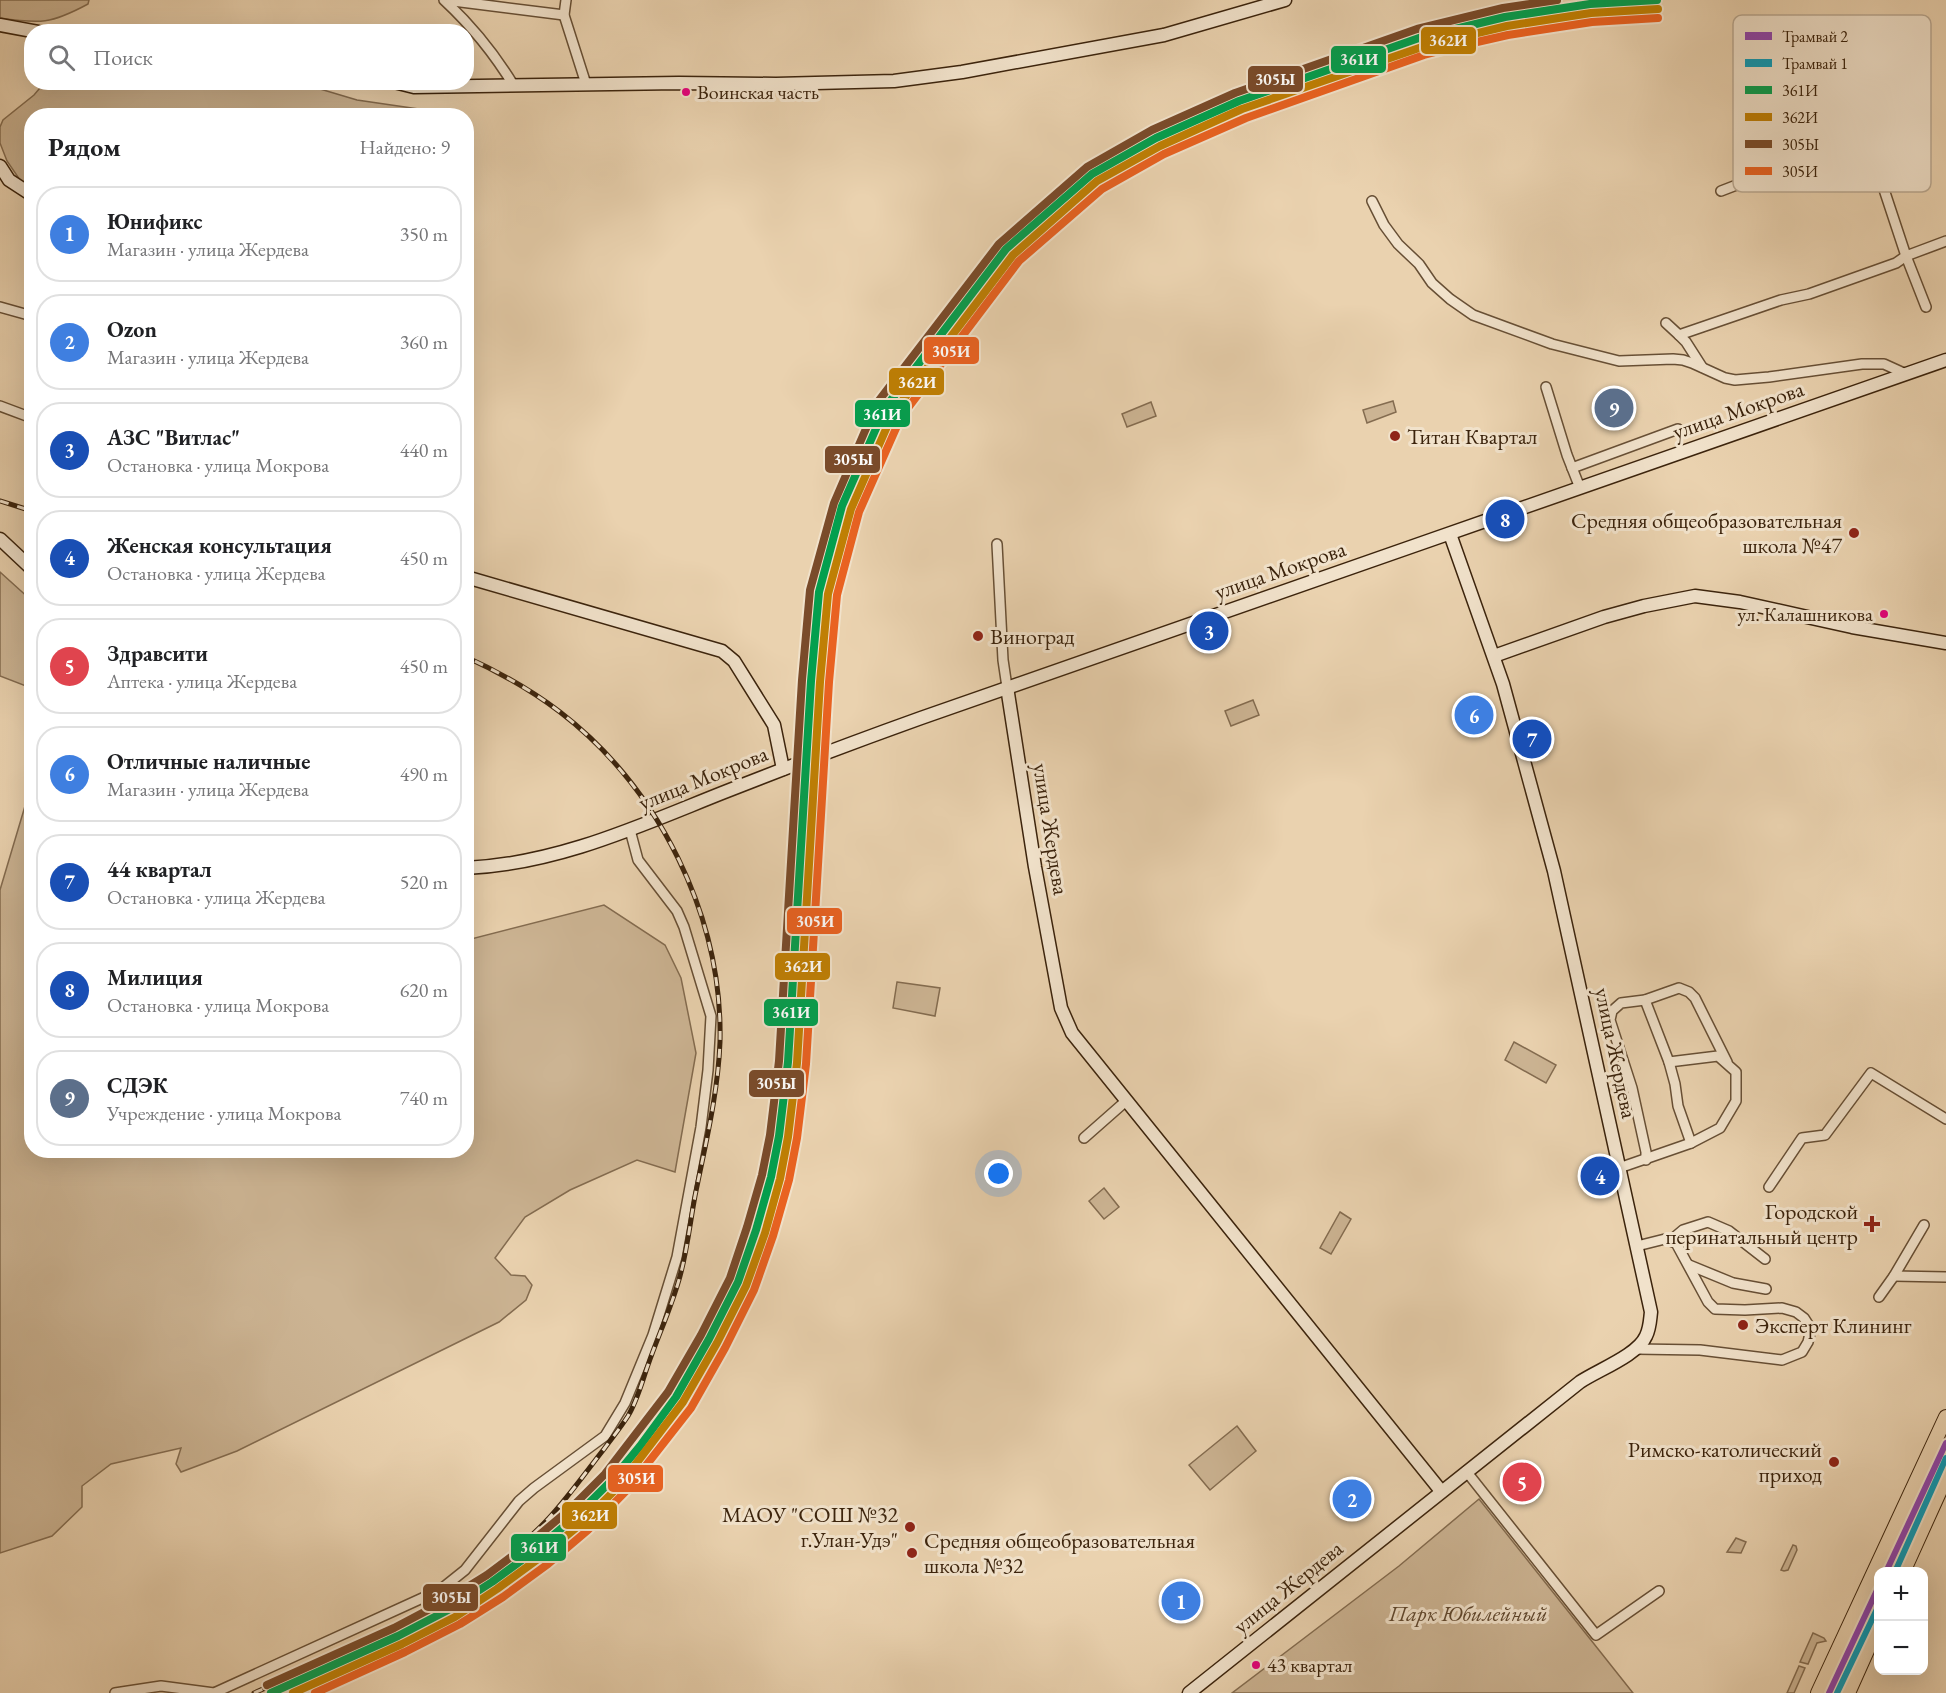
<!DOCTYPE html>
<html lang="ru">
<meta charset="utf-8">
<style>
:root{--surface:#fff;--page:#f6f6f6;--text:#202124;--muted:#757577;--line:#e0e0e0;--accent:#b45309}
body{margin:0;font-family:"EB Garamond",serif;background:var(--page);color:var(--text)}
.controls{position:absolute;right:18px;bottom:18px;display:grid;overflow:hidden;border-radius:12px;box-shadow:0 6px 24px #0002}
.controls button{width:54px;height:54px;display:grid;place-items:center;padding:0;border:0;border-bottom:2px solid var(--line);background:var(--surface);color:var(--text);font:30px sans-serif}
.you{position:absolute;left:999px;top:1174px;width:21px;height:21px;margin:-15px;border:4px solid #fff;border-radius:50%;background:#1a73e8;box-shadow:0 0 0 9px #1a73e833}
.badge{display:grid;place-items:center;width:39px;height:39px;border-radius:50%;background:var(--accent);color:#fff;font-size:20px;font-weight:700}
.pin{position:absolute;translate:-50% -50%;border:3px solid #fff;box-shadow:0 2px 6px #0006}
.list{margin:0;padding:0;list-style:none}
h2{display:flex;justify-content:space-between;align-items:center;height:78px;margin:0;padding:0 24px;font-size:26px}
h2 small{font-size:20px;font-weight:400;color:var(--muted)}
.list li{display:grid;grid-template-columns:39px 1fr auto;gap:18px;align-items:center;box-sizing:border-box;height:96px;margin:0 12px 12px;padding:0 12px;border:2px solid var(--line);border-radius:24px}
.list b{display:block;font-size:22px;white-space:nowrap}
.list p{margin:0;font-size:20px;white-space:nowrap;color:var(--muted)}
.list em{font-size:20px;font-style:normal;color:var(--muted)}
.icon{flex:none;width:33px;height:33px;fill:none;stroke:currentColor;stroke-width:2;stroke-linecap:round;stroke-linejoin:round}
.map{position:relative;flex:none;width:1946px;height:1693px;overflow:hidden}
.search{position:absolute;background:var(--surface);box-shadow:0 6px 24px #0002;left:24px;top:24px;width:450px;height:66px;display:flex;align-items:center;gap:15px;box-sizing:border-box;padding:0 21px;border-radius:24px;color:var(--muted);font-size:22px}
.panel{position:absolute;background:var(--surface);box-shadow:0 6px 24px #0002;left:24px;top:108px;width:450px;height:1050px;border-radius:24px}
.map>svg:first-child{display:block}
</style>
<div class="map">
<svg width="1946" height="1693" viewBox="0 0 1946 1693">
<rect width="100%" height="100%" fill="#ead2af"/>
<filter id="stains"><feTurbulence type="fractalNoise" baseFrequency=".00333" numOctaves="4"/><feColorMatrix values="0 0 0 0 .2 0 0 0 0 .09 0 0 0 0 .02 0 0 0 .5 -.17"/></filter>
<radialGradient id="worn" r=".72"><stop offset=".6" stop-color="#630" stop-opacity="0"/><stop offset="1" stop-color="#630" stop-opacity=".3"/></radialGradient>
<g fill="#ccb493" stroke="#846c50" stroke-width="1.5">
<path d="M0 0H89L88 4C51 24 40 24 0 18Z"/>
<path d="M45 82 300 83 357 100 446 113 448 115 32 116 31 187 22 183 7 161 0 143V127L3 120 34 95Z"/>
<path d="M1393 401 1396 412 1367 423 1363 410Z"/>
<path d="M1151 402 1156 416 1127 427 1122 414Z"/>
<path d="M0 572 31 600V688L0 676Z"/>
<path d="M1253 700 1259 715 1231 726 1225 711Z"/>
<path d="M31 786 32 1150H466L467 940 604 905 665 945 681 978 696 1053 675 1172 637 1160 570 1190 525 1217 495 1258 511 1275 525 1276 532 1285 526 1300 499 1322 237 1451 181 1472 176 1464 181 1448 111 1464 82 1486V1507L52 1536 0 1553V890Z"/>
<path d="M897 982 940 988 935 1016 893 1008Z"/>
<path d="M1514 1042 1556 1065 1546 1083 1505 1060Z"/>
<path d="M1104 1188 1119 1207 1104 1219 1089 1201Z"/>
<path d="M1340 1212 1351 1219 1331 1254 1320 1248Z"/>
<path d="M1237 1426 1256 1451 1210 1490 1189 1465Z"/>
<path d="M1479 1499 1633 1693H1232L1399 1566Z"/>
<path d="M1736 1538 1746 1542 1741 1553 1727 1552Z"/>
<path d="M1793 1545 1796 1546 1797 1550 1788 1570 1784 1571 1781 1570Z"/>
<path d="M1813 1633 1824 1638 1826 1641 1817 1643 1808 1664 1800 1662Z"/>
<path d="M1799 1666 1805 1668 1794 1693H1787Z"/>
</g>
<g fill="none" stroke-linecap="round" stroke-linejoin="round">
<g stroke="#674f35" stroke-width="12">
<g id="street">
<path d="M444 0C472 26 494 53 514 86"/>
<path d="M445 0 564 15"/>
<path d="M566 0 564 15 586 84"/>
<path d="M1721 191 1866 135 1906 256 1926 307"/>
<path d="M1372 201 1384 225 1398 244 1419 264 1432 283 1450 299 1473 315 1552 344 1619 361 1673 359 1683 360 1692 363 1725 378 1735 380 1769 377 1862 364H1884L1906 374"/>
<path d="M0 307 32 316"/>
<path d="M1666 323 1679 335"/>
<path d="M1702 367 1686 342 1679 335 1781 300 1809 294 1896 263 1906 256 1946 241"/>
<path d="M1546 387 1567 455 1580 488"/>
<path d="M0 406 32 418"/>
<path d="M1572 468 1678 429"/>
<path d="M997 544 1003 660 1007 687"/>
<path d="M1669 1062 1675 1084 1678 1106 1691 1143"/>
<path d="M1084 1138 1126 1101"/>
<path d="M1646 1160V1152L1632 1088 1610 1020 1612 1011 1621 1003 1645 1000 1679 988 1689 992 1695 998 1727 1062"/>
<path d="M1619 1168 1691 1143 1720 1128 1736 1101V1072L1718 1056 1669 1062 1645 1000"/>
<path d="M1769 1187 1802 1138 1825 1135 1871 1073 1946 1119"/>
<path d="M1670 1241 1683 1230 1708 1222 1729 1231 1765 1259"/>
<path d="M1689 1265 1733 1283 1766 1289"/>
<path d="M1894 1276 1946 1277"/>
<path d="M1879 1297 1894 1276 1924 1225"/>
<path d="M1636 1349 1700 1350 1782 1360 1802 1352 1808 1342 1811 1329 1804 1318 1796 1312 1782 1308 1745 1310 1715 1309 1708 1302 1676 1243 1665 1239 1637 1246"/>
<path d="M1466 1471 1596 1635 1659 1591"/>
<path d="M115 1693 161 1686 214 1693 440 1590 465 1570 519 1501 534 1488 605 1436 625 1403 653 1335 677 1257 701 1127 708 1070 711 1016 684 927 677 911 638 860 630 830"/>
</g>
</g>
<g stroke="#3b230c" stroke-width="15">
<g id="secondary">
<path d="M0 25 38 32"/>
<path d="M394 82 414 87 679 83 776 84 894 81 962 72 1164 35 1285 0"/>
<path d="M0 166 9 180 32 195"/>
<path d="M0 539 32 569"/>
<path d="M466 577 722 651 734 661 774 725 783 769"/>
<path d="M1494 656 1604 617 1644 606 1695 596 1740 602 1852 627 1946 643"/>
<path d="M1007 687 1035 867 1061 1008 1072 1033 1441 1491"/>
<path d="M466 868C557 864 639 826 722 793 788 767 854 742 921 718 1262 597 1605 481 1946 360"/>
<path d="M1189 1693 1580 1382C1598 1370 1638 1355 1646 1336 1650 1328 1650 1320 1651 1312L1554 871 1503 684 1450 534"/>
</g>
</g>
<g stroke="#3b230c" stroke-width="16">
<g id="primary">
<path d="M1903 1572 1946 1477"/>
<path d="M1818 1693 1946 1417"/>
<path d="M1848 1693 1878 1626"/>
</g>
</g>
<use href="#street" stroke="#f1e2cb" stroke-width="9"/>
<use href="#secondary" stroke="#f1e2cb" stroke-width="12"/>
<use href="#primary" stroke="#ead2af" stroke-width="14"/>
<g stroke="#3b230c" stroke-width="5">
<g id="rail">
<path d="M0 501 32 511"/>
<path d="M254 1693C364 1644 464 1608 549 1518 569 1496 586 1472 604 1449 612 1438 621 1427 628 1416 637 1401 642 1382 648 1365 658 1336 672 1306 680 1276 687 1251 690 1223 695 1196 705 1146 718 1094 720 1042 723 917 659 788 560 712 531 690 499 672 466 657"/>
</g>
</g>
<use href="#rail" stroke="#f1e2cb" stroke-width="3" stroke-dasharray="9" stroke-linecap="butt"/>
<g stroke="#f1e2cb" stroke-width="12">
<path id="rail-1" d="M271 1693 398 1636 450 1609 492 1582 537 1549 576 1516 612 1480 640 1446 676 1397 709 1339 738 1282 756 1230 771 1177 779 1136 788 1062 811 681 819 592 842 506 885 408 1006 249 1092 174 1156 138 1239 101 1419 38 1451 30 1505 17 1590 4 1657 0"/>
</g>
<g stroke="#f1e2cb" stroke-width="12">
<path id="rail-2" d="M293 1693 402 1644 455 1617 497 1589 542 1556 582 1523 619 1486 683 1402 717 1343 746 1286 765 1233 780 1179 788 1137 797 1063 820 682 828 594 851 509 893 413 1013 255 1097 181 1160 146 1242 109 1422 47 1453 39 1507 26 1591 13 1658 9"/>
</g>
<g stroke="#f1e2cb" stroke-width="12">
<path id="rail-3" d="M267 1685 394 1628 445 1601 487 1575 531 1542 570 1509 605 1474 668 1392 701 1335 730 1278 747 1227 762 1175 770 1135 779 1061 802 680 810 590 834 503 877 403 999 244 1087 167 1152 130 1235 93 1417 29 1503 8 1557 0"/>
</g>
<g stroke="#f1e2cb" stroke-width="12">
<path id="rail-4" d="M315 1693 405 1652 460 1624 503 1597 548 1564 588 1530 626 1491 691 1408 725 1348 754 1290 773 1236 789 1180 797 1138 806 1064 829 682 837 595 859 512 901 417 1019 261 1102 189 1164 154 1246 118 1424 55 1455 47 1508 35 1592 22 1658 18"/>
</g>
<use href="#rail-1" stroke="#039f4e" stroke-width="8"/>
<use href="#rail-2" stroke="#bf7f04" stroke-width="8"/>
<use href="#rail-3" stroke="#7a4b2a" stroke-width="8"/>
<use href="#rail-4" stroke="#e96221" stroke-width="8"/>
<g stroke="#f1e2cb" stroke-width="10">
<g id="tram-1">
<path d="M1886 1572 1946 1443"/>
<path d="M1829 1693 1878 1588"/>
</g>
</g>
<g stroke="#f1e2cb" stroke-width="10">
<g id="tram-2">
<path d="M1895 1572 1946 1458"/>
<path d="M1837 1693 1878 1607"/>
</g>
</g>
<use href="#tram-1" stroke="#8e44ad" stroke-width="6"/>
<use href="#tram-2" stroke="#069cbb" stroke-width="6"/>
</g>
<g fill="#e5007d" stroke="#f1e2cb" stroke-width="2">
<circle cx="686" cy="92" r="5"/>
<circle cx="1884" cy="614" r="5"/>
<circle cx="1256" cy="1665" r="5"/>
</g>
<g fill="#8f2418" stroke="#f1e2cb" stroke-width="2">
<circle cx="1395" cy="436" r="6"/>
<circle cx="1854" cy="533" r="6"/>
<circle cx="978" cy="636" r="6"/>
<path d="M1869 1215h6v6h6v6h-6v6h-6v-6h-6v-6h6z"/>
<circle cx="1743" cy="1325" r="6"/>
<circle cx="1834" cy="1462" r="6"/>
<circle cx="910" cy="1527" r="6"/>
<circle cx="912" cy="1553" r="6"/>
</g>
<g text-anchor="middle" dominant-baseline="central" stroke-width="6" stroke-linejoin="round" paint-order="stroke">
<g font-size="20" fill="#3b230c" stroke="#f1e2cb" text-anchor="start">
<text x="697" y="92">Воинская часть</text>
<text x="1873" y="614" text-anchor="end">ул. Калашникова</text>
<text x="1267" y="1665">43 квартал</text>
</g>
<g font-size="22" fill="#3b230c" stroke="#f1e2cb">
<text transform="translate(1738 410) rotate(-19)">улица Мокрова</text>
<text transform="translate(1280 570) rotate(-19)">улица Мокрова</text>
<text transform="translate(703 778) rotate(-22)">улица Мокрова</text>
<text transform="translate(1051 829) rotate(81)">улица Жердева</text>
<text transform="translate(1616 1053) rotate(78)">улица Жердева</text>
<text transform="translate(1288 1587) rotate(-39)">улица Жердева</text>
</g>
<g font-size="22" fill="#3b230c" stroke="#f1e2cb" text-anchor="start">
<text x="1407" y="436">Титан Квартал</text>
<text x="1842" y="520" text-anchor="end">Средняя общеобразовательная<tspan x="1842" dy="25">школа №47</tspan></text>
<text x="990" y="636">Виноград</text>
<text x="1858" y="1211" text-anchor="end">Городской<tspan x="1858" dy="25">перинатальный центр</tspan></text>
<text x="1755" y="1325">Эксперт Клининг</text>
<text x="1822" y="1449" text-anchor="end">Римско-католический<tspan x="1822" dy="25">приход</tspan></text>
<text x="898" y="1514" text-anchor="end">МАОУ "СОШ №32<tspan x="898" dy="25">г.Улан-Удэ"</tspan></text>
<text x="924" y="1540">Средняя общеобразовательная<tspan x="924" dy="25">школа №32</tspan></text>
</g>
<g font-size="22" font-style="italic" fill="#5f472e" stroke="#f1e2cb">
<text x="1468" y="1613">Парк Юбилейный</text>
</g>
</g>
<rect x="1733" y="15" width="198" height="177" rx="9" fill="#f1e2cb" stroke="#baa992" stroke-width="1.5"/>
<rect x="1745" y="32" width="27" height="8" fill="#8e44ad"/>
<rect x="1745" y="59" width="27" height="8" fill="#069cbb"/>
<rect x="1745" y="86" width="27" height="8" fill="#039f4e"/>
<rect x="1745" y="113" width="27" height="8" fill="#bf7f04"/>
<rect x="1745" y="140" width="27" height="8" fill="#7a4b2a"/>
<rect x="1745" y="167" width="27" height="8" fill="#e96221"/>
<g font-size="16" fill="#3b230c">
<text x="1782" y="42">Трамвай 2</text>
<text x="1782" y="69">Трамвай 1</text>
<text x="1782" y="96">361И</text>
<text x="1782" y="123">362И</text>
<text x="1782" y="150">305Ы</text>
<text x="1782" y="177">305И</text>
</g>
<g stroke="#f1e2cb" stroke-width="2">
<rect x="1420" y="26" width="57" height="29" rx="6" fill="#bf7f04"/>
<rect x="1330" y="45" width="57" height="29" rx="6" fill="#039f4e"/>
<rect x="1247" y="65" width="57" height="28" rx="6" fill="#7a4b2a"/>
<rect x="923" y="336" width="57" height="29" rx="6" fill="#e96221"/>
<rect x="888" y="367" width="57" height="29" rx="6" fill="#bf7f04"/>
<rect x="854" y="399" width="57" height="29" rx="6" fill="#039f4e"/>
<rect x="824" y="445" width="57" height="29" rx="6" fill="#7a4b2a"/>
<rect x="786" y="907" width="57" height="28" rx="6" fill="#e96221"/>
<rect x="774" y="952" width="57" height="29" rx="6" fill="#bf7f04"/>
<rect x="763" y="998" width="56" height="29" rx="6" fill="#039f4e"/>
<rect x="748" y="1069" width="57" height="29" rx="6" fill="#7a4b2a"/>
<rect x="607" y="1464" width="57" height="29" rx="6" fill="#e96221"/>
<rect x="561" y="1501" width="57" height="29" rx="6" fill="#bf7f04"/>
<rect x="510" y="1533" width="57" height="29" rx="6" fill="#039f4e"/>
<rect x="422" y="1583" width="57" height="29" rx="6" fill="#7a4b2a"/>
</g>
<g font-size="16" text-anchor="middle" font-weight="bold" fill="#fff">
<text x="1448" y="46">362И</text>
<text x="1359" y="65">361И</text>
<text x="1275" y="85">305Ы</text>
<text x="951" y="357">305И</text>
<text x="917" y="388">362И</text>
<text x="882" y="420">361И</text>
<text x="853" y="465">305Ы</text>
<text x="815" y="927">305И</text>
<text x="803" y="972">362И</text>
<text x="791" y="1018">361И</text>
<text x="776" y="1089">305Ы</text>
<text x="636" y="1484">305И</text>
<text x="590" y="1521">362И</text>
<text x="539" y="1553">361И</text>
<text x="451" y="1603">305Ы</text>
</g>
<rect width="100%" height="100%" filter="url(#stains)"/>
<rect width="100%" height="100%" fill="url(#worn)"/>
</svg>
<div class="controls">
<button>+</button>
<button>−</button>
</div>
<div class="you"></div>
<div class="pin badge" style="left:1181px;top:1601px;background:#3f7fe0">1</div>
<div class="pin badge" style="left:1352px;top:1499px;background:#3f7fe0">2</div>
<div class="pin badge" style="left:1209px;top:631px;background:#1a4fb4">3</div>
<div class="pin badge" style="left:1600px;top:1176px;background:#1a4fb4">4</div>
<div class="pin badge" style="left:1522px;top:1482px;background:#e0444e">5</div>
<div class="pin badge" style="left:1474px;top:715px;background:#3f7fe0">6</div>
<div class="pin badge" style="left:1532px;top:739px;background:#1a4fb4">7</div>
<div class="pin badge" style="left:1505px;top:519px;background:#1a4fb4">8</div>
<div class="pin badge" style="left:1614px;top:408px;background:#5c6f8a">9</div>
<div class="search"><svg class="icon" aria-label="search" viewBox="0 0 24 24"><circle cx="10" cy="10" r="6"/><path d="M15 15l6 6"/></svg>Поиск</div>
<section class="panel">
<h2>Рядом<small>Найдено: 9</small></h2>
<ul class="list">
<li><span class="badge" style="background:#3f7fe0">1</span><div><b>Юнификс</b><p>Магазин · улица Жердева</p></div><em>350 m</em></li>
<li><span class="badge" style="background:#3f7fe0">2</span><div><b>Ozon</b><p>Магазин · улица Жердева</p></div><em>360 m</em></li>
<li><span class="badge" style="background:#1a4fb4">3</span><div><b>АЗС &quot;Витлас&quot;</b><p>Остановка · улица Мокрова</p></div><em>440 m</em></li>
<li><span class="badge" style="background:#1a4fb4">4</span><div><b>Женская консультация</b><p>Остановка · улица Жердева</p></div><em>450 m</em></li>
<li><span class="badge" style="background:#e0444e">5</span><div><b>Здравсити</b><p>Аптека · улица Жердева</p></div><em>450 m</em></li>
<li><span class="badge" style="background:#3f7fe0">6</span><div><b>Отличные наличные</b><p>Магазин · улица Жердева</p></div><em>490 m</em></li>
<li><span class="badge" style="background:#1a4fb4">7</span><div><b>44 квартал</b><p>Остановка · улица Жердева</p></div><em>520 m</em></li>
<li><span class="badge" style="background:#1a4fb4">8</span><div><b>Милиция</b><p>Остановка · улица Мокрова</p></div><em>620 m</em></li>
<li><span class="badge" style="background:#5c6f8a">9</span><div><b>СДЭК</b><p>Учреждение · улица Мокрова</p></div><em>740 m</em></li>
</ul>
</section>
</div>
